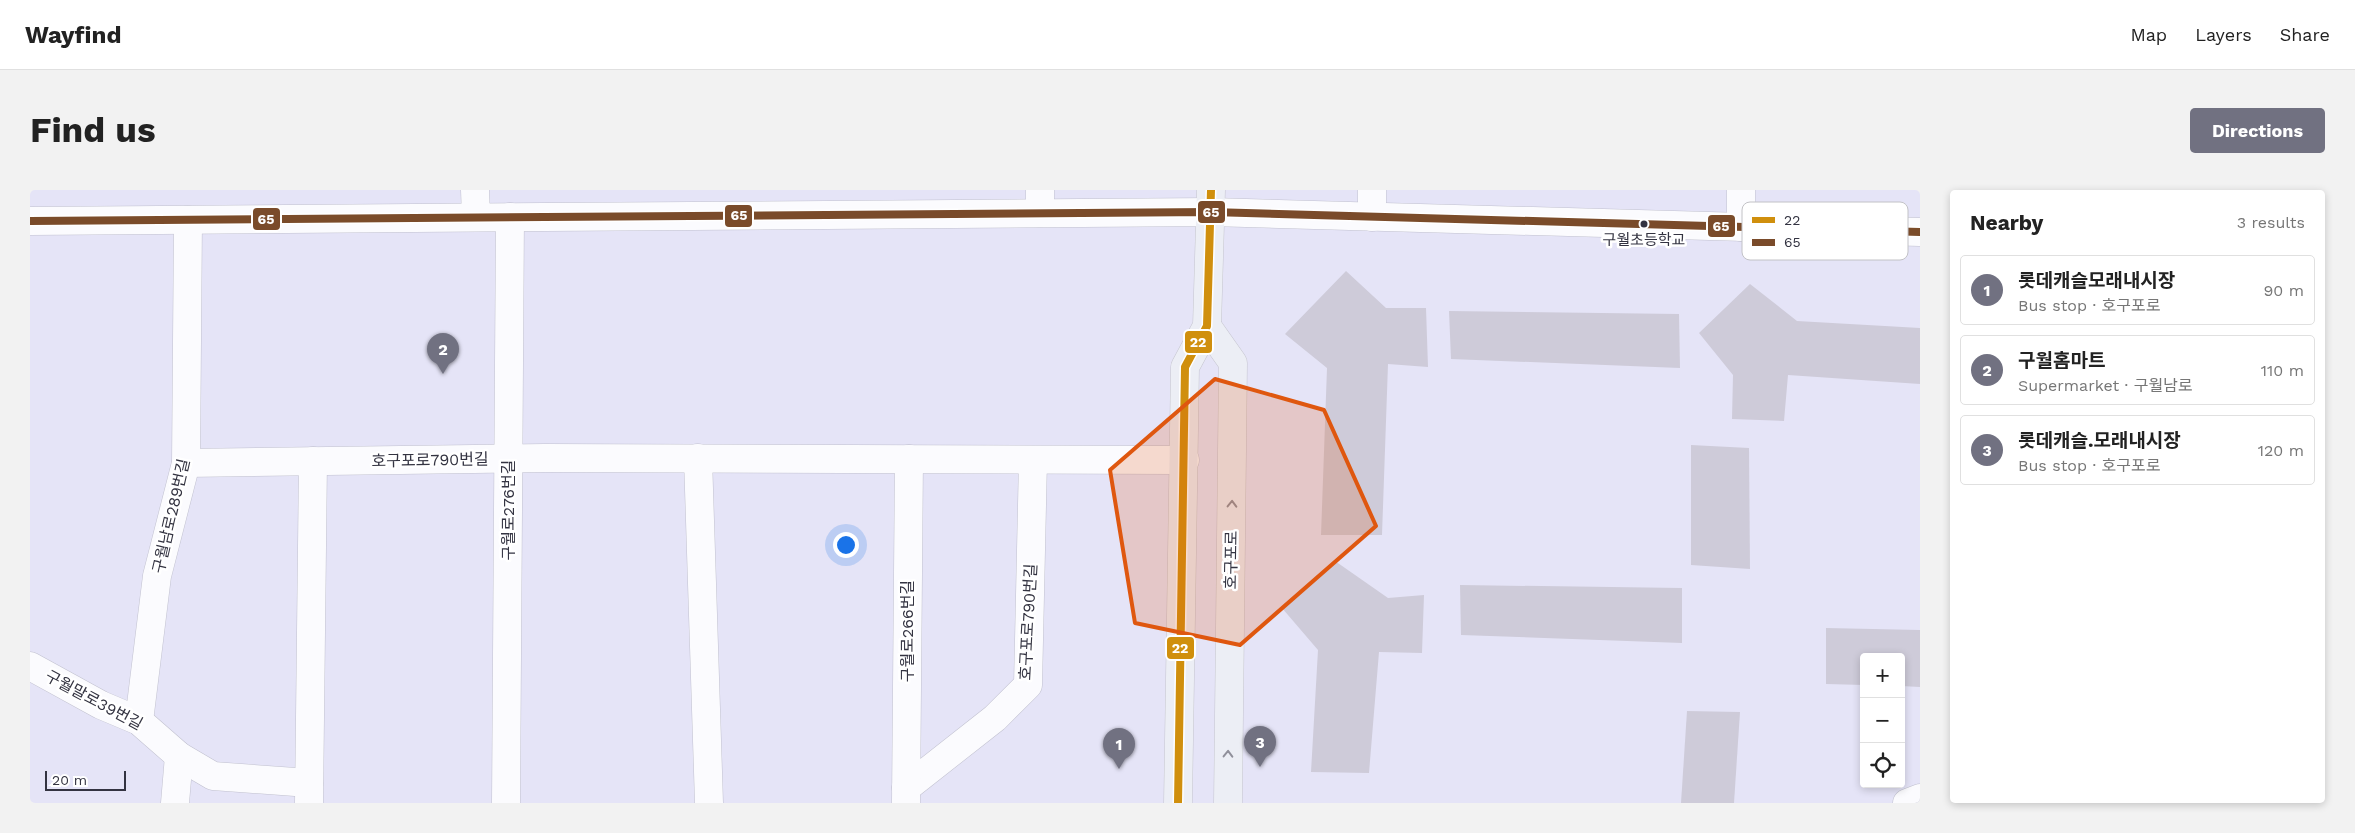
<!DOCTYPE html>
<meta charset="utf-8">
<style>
:root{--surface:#fff;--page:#f2f2f2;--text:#222;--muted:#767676;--line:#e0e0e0;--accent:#717181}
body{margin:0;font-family:"Work Sans","Noto Sans KR",sans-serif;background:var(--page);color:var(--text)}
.controls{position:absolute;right:15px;bottom:15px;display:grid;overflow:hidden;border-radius:5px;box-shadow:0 2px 8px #0003}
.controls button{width:45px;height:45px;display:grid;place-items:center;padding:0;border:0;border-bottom:1px solid var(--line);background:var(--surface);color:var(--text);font:25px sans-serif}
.scale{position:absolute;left:15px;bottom:12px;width:81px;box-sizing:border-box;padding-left:5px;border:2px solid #333341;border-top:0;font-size:14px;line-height:18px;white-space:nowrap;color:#333341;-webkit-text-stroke:4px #fff;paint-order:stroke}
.you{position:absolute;left:815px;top:354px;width:18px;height:18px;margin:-12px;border:4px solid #fff;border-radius:50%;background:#1a73e8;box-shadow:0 0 0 8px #1a73e833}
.badge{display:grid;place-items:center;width:32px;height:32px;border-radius:50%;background:var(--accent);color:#fff;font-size:16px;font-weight:700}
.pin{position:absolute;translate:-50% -41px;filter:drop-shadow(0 1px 2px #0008)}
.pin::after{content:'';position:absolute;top:26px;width:18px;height:15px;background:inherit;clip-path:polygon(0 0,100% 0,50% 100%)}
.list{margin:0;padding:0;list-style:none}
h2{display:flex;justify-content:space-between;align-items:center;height:65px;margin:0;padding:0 20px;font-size:21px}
h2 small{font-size:16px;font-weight:400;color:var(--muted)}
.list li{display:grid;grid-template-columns:32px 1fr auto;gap:15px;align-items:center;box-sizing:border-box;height:70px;margin:0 10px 10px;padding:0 10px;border:1px solid var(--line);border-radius:5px}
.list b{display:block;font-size:19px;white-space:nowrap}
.list p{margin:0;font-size:16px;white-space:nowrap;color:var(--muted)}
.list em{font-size:16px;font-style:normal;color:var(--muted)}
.icon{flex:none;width:28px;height:28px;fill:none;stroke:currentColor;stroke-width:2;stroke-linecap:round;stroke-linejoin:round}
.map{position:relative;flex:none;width:1890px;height:613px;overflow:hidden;border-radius:5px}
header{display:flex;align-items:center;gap:30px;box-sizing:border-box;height:70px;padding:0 25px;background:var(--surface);border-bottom:1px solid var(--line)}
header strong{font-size:24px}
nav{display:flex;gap:28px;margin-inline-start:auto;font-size:18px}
.intro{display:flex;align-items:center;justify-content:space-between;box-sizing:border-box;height:120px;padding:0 30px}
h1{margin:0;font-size:35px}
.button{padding:12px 22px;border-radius:5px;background:var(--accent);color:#fff;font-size:18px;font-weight:700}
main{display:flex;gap:30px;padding:0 30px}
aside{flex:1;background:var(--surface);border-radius:5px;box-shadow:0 2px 8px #0003}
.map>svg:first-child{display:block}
</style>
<header>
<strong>Wayfind</strong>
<nav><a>Map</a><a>Layers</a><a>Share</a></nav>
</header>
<div class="intro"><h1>Find us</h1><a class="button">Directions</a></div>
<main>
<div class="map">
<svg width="1890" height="613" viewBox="0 0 1890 613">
<rect width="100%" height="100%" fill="#e5e4f7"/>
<g fill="#cecbd9">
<path d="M1316 81 1356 118H1396L1398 177 1358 174 1352 345H1291L1297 178 1255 144Z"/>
<path d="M1720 94 1767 131 1890 138V194L1758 185 1754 231 1702 229 1703 185 1669 143Z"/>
<path d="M1419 121 1649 124 1650 178 1421 169Z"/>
<path d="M1661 255 1719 258 1720 379 1661 375Z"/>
<path d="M1305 371 1358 408 1394 405 1392 463 1349 462 1339 583 1281 582 1288 460 1252 418Z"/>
<path d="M1430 395 1652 398V453L1431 445Z"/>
<path d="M1796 438 1890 440V497L1871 496V467H1834V495L1796 494Z"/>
<path d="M1657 521 1710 522 1704 613H1651Z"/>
</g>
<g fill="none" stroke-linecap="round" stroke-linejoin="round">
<g stroke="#c1c1cf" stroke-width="29">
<g id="minor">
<path d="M445 0 446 27"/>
<path d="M1010 0V23"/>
<path d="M1342 0V27"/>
<path d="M0 31 1181 22 1890 42"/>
<path d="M1711 37V0"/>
<path d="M668 268 679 613"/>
<path d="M156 273 515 268 1155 270"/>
<path d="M0 476 71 515 109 531 149 566 183 586 279 593"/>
<path d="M109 531 127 386 156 273 158 30"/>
<path d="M876 598 965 528 998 495 1003 270"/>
<path d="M876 612 879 269"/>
<path d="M145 613 149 566"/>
<path d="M279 613 283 271"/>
<path d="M476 613 480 27"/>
<path d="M1877 613 1890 608"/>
</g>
</g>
<g stroke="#c5c5ce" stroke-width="29">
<g id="major">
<path d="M1177 136 1203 173 1198 613"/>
<path d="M1148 613 1155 177 1177 136 1181 0"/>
</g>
</g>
<use href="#minor" stroke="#fbfbfe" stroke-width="28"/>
<use href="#major" stroke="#eceef5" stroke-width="28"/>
<g stroke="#fff" stroke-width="11">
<path id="bus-1" d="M1148 613 1155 177 1177 136 1181 0"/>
</g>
<g stroke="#fff" stroke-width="11">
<path id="bus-2" d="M0 31 1181 22 1890 42"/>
</g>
<use href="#bus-1" stroke="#d08f0d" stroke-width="8"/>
<use href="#bus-2" stroke="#7a4b2a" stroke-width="8"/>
</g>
<defs><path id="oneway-chevron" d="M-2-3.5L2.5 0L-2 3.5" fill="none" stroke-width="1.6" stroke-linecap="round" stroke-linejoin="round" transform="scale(1.25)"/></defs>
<g stroke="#90909b">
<use href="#oneway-chevron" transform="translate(1202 314) rotate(-89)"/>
<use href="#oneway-chevron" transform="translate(1198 564) rotate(-89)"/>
</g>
<path fill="#df570f" fill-opacity="0.2" stroke="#df570f" stroke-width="4" stroke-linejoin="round" d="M1185 189 1294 220 1346 336 1210 455 1105 433 1080 280Z"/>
<circle fill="#333341" stroke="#fff" stroke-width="2" cx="1614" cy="34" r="4.5"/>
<g text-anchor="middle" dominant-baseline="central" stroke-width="5" stroke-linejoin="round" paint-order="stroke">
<g font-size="15" fill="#333341" stroke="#fff">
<text x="1614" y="50">구월초등학교</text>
</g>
<g font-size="16" fill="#333341" stroke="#fff">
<text transform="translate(400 270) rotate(-1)">호구포로790번길</text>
<text transform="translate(478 320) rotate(-90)">구월로276번길</text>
<text transform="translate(141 326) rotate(-77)">구월남로289번길</text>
<text transform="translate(1201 370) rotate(-89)">호구포로</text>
<text transform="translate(998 432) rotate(-87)">호구포로790번길</text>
<text transform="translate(877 441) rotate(-90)">구월로266번길</text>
<text transform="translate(64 510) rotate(28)">구월말로39번길</text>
</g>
</g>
<rect x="1712" y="12" width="166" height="58" rx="8" fill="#fff" stroke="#c2c2c6" stroke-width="1"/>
<rect x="1722" y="27" width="23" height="6" fill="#d08f0d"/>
<rect x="1722" y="49" width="23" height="7" fill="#7a4b2a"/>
<g font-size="14" fill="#333341">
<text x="1754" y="35">22</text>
<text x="1754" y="57">65</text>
</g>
<g stroke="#fff" stroke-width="2">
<rect x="1167" y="10" width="29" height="24" rx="5" fill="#7a4b2a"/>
<rect x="694" y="14" width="29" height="24" rx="5" fill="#7a4b2a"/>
<rect x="222" y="17" width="29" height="24" rx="5" fill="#7a4b2a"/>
<rect x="1677" y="24" width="29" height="24" rx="5" fill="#7a4b2a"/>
<rect x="1154" y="140" width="29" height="24" rx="5" fill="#d08f0d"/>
<rect x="1136" y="446" width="29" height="24" rx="5" fill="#d08f0d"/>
</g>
<g font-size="14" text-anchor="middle" font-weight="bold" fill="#fff">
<text x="1181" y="27">65</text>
<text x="709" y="30">65</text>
<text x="236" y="34">65</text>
<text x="1691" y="41">65</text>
<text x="1168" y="157">22</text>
<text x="1150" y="463">22</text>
</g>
</svg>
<div class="controls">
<button>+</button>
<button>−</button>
<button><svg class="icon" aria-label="locate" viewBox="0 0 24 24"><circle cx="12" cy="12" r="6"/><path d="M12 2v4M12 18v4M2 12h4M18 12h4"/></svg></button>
</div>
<div class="scale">20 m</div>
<div class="you"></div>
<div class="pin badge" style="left:1089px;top:579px">1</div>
<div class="pin badge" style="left:413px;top:184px">2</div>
<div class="pin badge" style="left:1230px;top:577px">3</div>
</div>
<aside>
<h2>Nearby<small>3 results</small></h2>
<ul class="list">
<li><span class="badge">1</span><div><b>롯데캐슬모래내시장</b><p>Bus stop · 호구포로</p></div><em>90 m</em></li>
<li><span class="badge">2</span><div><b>구월홈마트</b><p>Supermarket · 구월남로</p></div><em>110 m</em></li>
<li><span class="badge">3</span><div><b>롯데캐슬.모래내시장</b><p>Bus stop · 호구포로</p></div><em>120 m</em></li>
</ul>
</aside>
</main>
